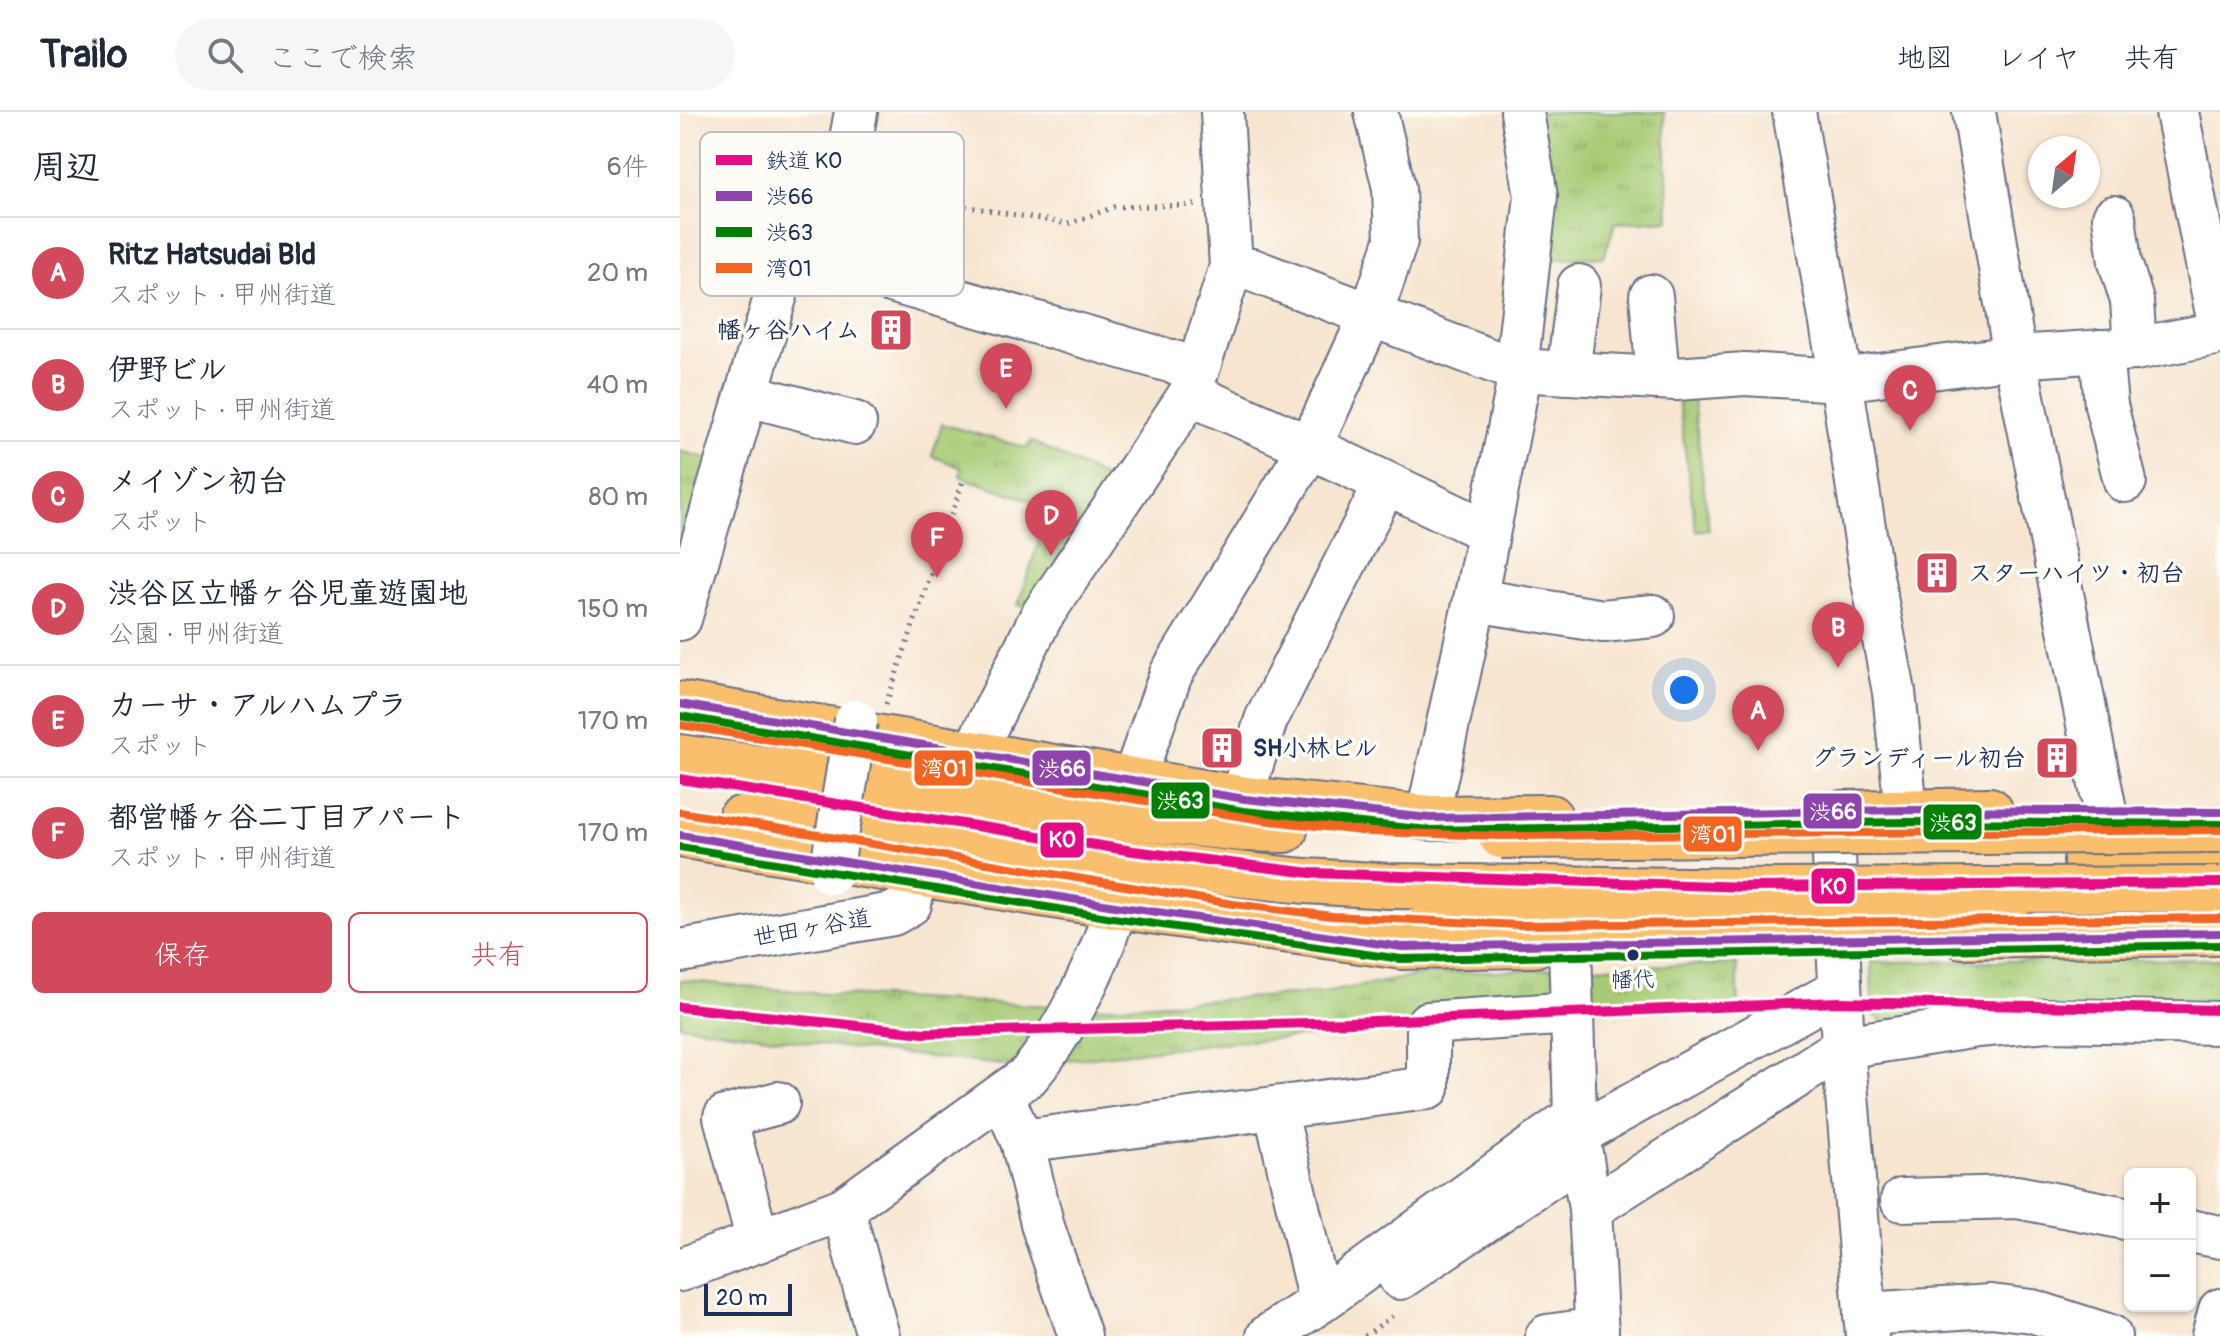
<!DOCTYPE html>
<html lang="ja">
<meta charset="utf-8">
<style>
:root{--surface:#fff;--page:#f6f6f7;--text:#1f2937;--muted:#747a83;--line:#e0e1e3;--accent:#d1495b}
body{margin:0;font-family:Pangolin,"Klee One",sans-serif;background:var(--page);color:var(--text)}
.controls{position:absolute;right:24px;bottom:24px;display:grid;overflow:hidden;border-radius:12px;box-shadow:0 2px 6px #0004}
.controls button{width:72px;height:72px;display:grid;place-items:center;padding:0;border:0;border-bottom:2px solid var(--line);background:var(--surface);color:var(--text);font:40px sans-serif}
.compass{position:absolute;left:1348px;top:24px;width:72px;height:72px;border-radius:50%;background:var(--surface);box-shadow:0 2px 6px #0004;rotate:29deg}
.scale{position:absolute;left:24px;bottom:20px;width:88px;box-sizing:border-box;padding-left:8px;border:4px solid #1b2f5e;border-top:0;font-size:22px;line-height:28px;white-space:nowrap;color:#1b2f5e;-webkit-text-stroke:6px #fdfcf7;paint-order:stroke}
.you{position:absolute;left:1004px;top:578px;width:28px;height:28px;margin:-20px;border:6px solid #fff;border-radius:50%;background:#1a73e8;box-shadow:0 0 0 12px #1a73e833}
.badge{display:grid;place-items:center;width:52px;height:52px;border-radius:50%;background:var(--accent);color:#fff;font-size:26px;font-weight:700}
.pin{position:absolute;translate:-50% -66px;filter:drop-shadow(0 2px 4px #0008)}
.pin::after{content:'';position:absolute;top:42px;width:28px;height:24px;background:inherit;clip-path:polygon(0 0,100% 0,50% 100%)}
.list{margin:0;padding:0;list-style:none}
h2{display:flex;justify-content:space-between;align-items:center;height:104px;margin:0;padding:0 32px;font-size:34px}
h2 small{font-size:26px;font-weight:400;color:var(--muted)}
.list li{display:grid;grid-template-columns:52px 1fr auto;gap:24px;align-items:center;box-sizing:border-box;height:112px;padding:0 32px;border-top:2px solid var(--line)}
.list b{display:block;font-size:30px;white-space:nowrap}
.list p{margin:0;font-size:26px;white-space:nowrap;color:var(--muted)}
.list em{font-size:26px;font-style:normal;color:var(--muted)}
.actions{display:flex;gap:16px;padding:24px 32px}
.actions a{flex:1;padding:18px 0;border:2px solid var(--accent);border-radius:12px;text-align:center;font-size:28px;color:var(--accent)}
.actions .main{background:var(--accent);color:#fff}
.icon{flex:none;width:44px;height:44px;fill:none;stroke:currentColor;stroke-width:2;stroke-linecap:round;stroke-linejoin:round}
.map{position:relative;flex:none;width:1540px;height:1224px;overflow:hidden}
header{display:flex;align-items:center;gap:48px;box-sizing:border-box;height:112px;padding:0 40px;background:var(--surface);border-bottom:2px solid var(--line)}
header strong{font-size:38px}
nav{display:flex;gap:44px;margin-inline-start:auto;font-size:28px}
.search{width:560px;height:72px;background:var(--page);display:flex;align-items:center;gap:20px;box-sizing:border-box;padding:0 28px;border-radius:44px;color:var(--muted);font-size:30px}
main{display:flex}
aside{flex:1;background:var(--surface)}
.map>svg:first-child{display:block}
</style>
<header>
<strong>Trailo</strong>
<div class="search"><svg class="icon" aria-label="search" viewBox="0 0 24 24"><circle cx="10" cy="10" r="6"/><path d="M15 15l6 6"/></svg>ここで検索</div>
<nav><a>地図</a><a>レイヤ</a><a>共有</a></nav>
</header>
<main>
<aside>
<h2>周辺<small>6件</small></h2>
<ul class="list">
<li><span class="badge">A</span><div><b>Ritz Hatsudai Bld</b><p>スポット · 甲州街道</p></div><em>20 m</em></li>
<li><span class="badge">B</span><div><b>伊野ビル</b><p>スポット · 甲州街道</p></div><em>40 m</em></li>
<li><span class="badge">C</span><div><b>メイゾン初台</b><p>スポット</p></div><em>80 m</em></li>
<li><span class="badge">D</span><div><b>渋谷区立幡ヶ谷児童遊園地</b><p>公園 · 甲州街道</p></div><em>150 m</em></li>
<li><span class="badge">E</span><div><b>カーサ・アルハムプラ</b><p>スポット</p></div><em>170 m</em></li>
<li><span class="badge">F</span><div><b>都営幡ヶ谷二丁目アパート</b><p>スポット · 甲州街道</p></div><em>170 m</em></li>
</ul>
<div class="actions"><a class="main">保存</a><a>共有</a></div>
</aside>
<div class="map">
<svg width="1540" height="1224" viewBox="0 0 1540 1224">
<defs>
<pattern id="park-tufts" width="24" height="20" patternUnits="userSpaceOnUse" patternTransform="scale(2)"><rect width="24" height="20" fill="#a7cb75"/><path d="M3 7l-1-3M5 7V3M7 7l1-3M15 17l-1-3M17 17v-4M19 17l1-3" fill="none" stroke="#87a563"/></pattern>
</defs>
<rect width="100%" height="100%" fill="#fdfcf7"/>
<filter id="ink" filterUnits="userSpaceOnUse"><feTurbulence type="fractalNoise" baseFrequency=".0125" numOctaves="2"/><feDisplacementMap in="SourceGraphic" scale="16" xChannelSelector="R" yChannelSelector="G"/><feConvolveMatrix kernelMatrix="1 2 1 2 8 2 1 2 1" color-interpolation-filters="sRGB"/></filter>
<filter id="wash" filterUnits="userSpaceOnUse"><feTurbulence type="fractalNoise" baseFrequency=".006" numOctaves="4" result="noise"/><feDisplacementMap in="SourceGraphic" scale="32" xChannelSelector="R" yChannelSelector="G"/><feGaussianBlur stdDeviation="1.8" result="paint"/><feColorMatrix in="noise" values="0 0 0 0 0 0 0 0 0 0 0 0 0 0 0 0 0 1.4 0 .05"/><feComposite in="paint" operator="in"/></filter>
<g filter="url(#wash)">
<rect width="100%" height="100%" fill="#f7e5cf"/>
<path fill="#a7cb75" stroke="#617d6a" stroke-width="2" d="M997 279 1012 280 1029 417 1016 419Z"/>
<g fill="url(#park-tufts)" stroke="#617d6a" stroke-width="2">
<path d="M853 0H984L989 108 935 111 924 145 860 148Z"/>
<path d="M262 312 347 336 351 329 435 371 354 497 338 493 370 395 284 366 280 364 282 356 252 344Z"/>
<path d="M0 339 36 349 15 429 0 425Z"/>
<path d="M1540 847V904L1307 898 1200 908 1192 902 1191 850Z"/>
<path d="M1057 852 1059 900 883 895 739 917 537 931 333 954 176 937 0 913V868L145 882 409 896 642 881 747 862 906 855Z"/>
</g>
</g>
<g filter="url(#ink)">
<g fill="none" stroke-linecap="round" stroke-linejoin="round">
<g stroke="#686f86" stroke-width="46">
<g id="minor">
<path d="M1114 0 1161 268 1190 454 1214 580 1226 698"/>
<path d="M1294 0 1335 245 1425 698"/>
<path d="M1497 0 1540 217"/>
<path d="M1434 105 1440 150 1452 189 1455 237"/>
<path d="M148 151 176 0"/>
<path d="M551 155 572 158 836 258 996 267 1065 262 1161 268 1335 245 1455 237 1540 221"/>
<path d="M971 184 978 266"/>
<path d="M1421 239 1426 293 1445 369"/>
<path d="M888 261 899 174"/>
<path d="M510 282 630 335 807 419"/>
<path d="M68 283 175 311"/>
<path d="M795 488 923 509 973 504"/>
<path d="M0 507 108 142 148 151 518 257"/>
<path d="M301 642 302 624 361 505 510 282 551 155 542 0"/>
<path d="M456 669 459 652 491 562 630 335 691 203 716 129 714 76 696 0"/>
<path d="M565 687 566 671 586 608 705 372"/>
<path d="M1152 701 1163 935 1187 1224"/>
<path d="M750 706 751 689 795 488 837 277 836 258 856 84 842 0"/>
<path d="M890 833 895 1004 910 1097 917 1224"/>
<path d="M0 839 213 802 230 792 236 761"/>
<path d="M322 983 342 1029 748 976V911L892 901"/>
<path d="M595 996 640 1190"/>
<path d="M897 1023 1159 878"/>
<path d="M342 1029 363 1115 400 1224"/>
<path d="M1222 1088 1337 1085 1450 1107"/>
<path d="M163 1097 198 1224"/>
<path d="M910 1097 1163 935 1297 914 1368 908 1540 911"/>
<path d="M1510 1119 1540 1125"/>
<path d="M78 1129 45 1005 98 991"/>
<path d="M0 1158 163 1097 348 964C383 924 422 847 435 794"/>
<path d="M720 1166 901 1044"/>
<path d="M1185 1202 1311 1194 1352 1199 1430 1224"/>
<path d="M588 1224 640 1190 895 1004"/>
<path d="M867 1224 917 1217"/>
<path d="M1533 1224 1540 1198"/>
</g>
</g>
<g stroke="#686f86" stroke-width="48">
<g id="highway">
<path d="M0 592 565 687 750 706 870 705"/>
<path d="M0 645 427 703 564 717 605 718"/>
<path d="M1162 701 1310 698"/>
<path d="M60 707C249 719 437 752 626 769"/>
<path d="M0 723 435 794 722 835 854 833"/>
<path d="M1406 749 1540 750"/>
<path d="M1282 824 1540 821"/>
</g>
</g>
<g stroke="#686f86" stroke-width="5" stroke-dasharray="2 6" stroke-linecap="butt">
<path d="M262 147 278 93 388 112 434 95 515 93"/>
<path d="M206 592 284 366"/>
<path d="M685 1224 716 1201"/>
</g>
<use href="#minor" stroke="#fff" stroke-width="42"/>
<use href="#highway" stroke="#f9bf6d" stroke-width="44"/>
<g stroke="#686f86" stroke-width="46" stroke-linecap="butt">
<path id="minor-bridge" d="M151 761 176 609"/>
</g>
<g stroke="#686f86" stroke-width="48" stroke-linecap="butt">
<g id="highway-bridge">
<path d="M821 724 1540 718"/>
<path d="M626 769 710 774 1091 779 1540 777"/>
<path d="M750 811 839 813 1326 808"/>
</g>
</g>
<use href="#minor-bridge" stroke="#fff" stroke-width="42"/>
<use href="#highway-bridge" stroke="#f9bf6d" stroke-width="44"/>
<g stroke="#fdfcf7" stroke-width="14">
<g id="bus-1">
<path d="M0 592 565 687 750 706 1226 698 1540 700"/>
<path d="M0 723 435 794 722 835 1540 821"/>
</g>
</g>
<g stroke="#fdfcf7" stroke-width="14">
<g id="bus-2">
<path d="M0 604 563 699 749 718 1226 710 1540 712"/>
<path d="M0 735 433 806 721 847 1540 833"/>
</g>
</g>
<g stroke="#fdfcf7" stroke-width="14">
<g id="bus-3">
<path d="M0 613 582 708 690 720 821 724 1540 718"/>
<path d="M0 700 553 792 652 804 839 813 1540 806"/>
</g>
</g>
<use href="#bus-1" stroke="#8e44ad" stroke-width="8"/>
<use href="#bus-2" stroke="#008000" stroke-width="8"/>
<use href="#bus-3" stroke="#f26522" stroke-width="8"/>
<g stroke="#fdfcf7" stroke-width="16">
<g id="rail-1">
<path d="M0 667 453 739 631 761 1068 775 1540 771"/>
<path d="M0 895 244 921 670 910 1159 890 1540 898"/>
</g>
</g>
<use href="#rail-1" stroke="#e50b84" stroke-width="10"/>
</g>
</g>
<defs>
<g id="building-square" transform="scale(2.3)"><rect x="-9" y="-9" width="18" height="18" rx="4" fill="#d1495b" stroke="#fdfcf7"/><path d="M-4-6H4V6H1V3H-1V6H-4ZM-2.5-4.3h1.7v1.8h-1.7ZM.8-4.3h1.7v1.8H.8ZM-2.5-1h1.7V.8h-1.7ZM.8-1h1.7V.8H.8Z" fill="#fff"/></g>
</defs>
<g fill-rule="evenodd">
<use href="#building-square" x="211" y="218"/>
<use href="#building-square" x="1257" y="461"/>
<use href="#building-square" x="542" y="636"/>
<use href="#building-square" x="1377" y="646"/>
</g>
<circle fill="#1b2f5e" stroke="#fdfcf7" stroke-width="3" cx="953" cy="843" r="7"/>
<g text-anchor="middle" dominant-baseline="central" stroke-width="7" stroke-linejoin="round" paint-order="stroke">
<g font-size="22" fill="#1b2f5e" stroke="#fdfcf7">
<text x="953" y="868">幡代</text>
</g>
<g font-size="24" font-weight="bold" fill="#1b2f5e" stroke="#fdfcf7" text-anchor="end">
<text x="180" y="218">幡ヶ谷ハイム</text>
<text x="1288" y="461" text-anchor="start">スターハイツ・初台</text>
<text x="573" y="636" text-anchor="start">SH小林ビル</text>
<text x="1346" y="646">グランディール初台</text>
</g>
<g font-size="24" fill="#1b2f5e" stroke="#fdfcf7">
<text transform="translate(132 816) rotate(-10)">世田ヶ谷道</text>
</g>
</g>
<rect x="20" y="20" width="264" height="164" rx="12" fill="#fdfcf7" stroke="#b9bec9" stroke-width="2"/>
<rect x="36" y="43" width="36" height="10" fill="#e50b84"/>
<rect x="36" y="79" width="36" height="10" fill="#8e44ad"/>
<rect x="36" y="115" width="36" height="10" fill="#008000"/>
<rect x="36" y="151" width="36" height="10" fill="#f26522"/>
<g font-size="22" fill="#1b2f5e">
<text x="86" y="56">鉄道 KO</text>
<text x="86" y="92">渋66</text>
<text x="86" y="128">渋63</text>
<text x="86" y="164">湾01</text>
</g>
<g stroke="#fdfcf7" stroke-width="3">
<rect x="233" y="637" width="61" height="38" rx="8" fill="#f26522"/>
<rect x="351" y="637" width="61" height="38" rx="8" fill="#8e44ad"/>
<rect x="470" y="669" width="61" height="39" rx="8" fill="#008000"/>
<rect x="1122" y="680" width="61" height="38" rx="8" fill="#8e44ad"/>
<rect x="1242" y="691" width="61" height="38" rx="8" fill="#008000"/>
<rect x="1002" y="703" width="61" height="38" rx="8" fill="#f26522"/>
<rect x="359" y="709" width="46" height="38" rx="8" fill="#e50b84"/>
<rect x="1130" y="755" width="46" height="38" rx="8" fill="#e50b84"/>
</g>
<g font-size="22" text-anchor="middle" font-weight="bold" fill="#fff">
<text x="264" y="664">湾01</text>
<text x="382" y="664">渋66</text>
<text x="500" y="696">渋63</text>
<text x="1153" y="707">渋66</text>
<text x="1273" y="718">渋63</text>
<text x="1033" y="730">湾01</text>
<text x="382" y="735">KO</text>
<text x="1153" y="782">KO</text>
</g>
</svg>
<div class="controls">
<button>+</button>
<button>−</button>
</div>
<svg class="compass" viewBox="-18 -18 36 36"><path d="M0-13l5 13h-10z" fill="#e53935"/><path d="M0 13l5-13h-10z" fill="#747a83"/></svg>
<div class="scale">20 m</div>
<div class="you"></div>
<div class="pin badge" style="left:1078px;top:639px">A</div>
<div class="pin badge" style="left:1158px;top:556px">B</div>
<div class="pin badge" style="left:1230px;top:319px">C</div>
<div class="pin badge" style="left:371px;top:444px">D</div>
<div class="pin badge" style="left:326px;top:297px">E</div>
<div class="pin badge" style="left:257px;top:466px">F</div>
</div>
</main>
